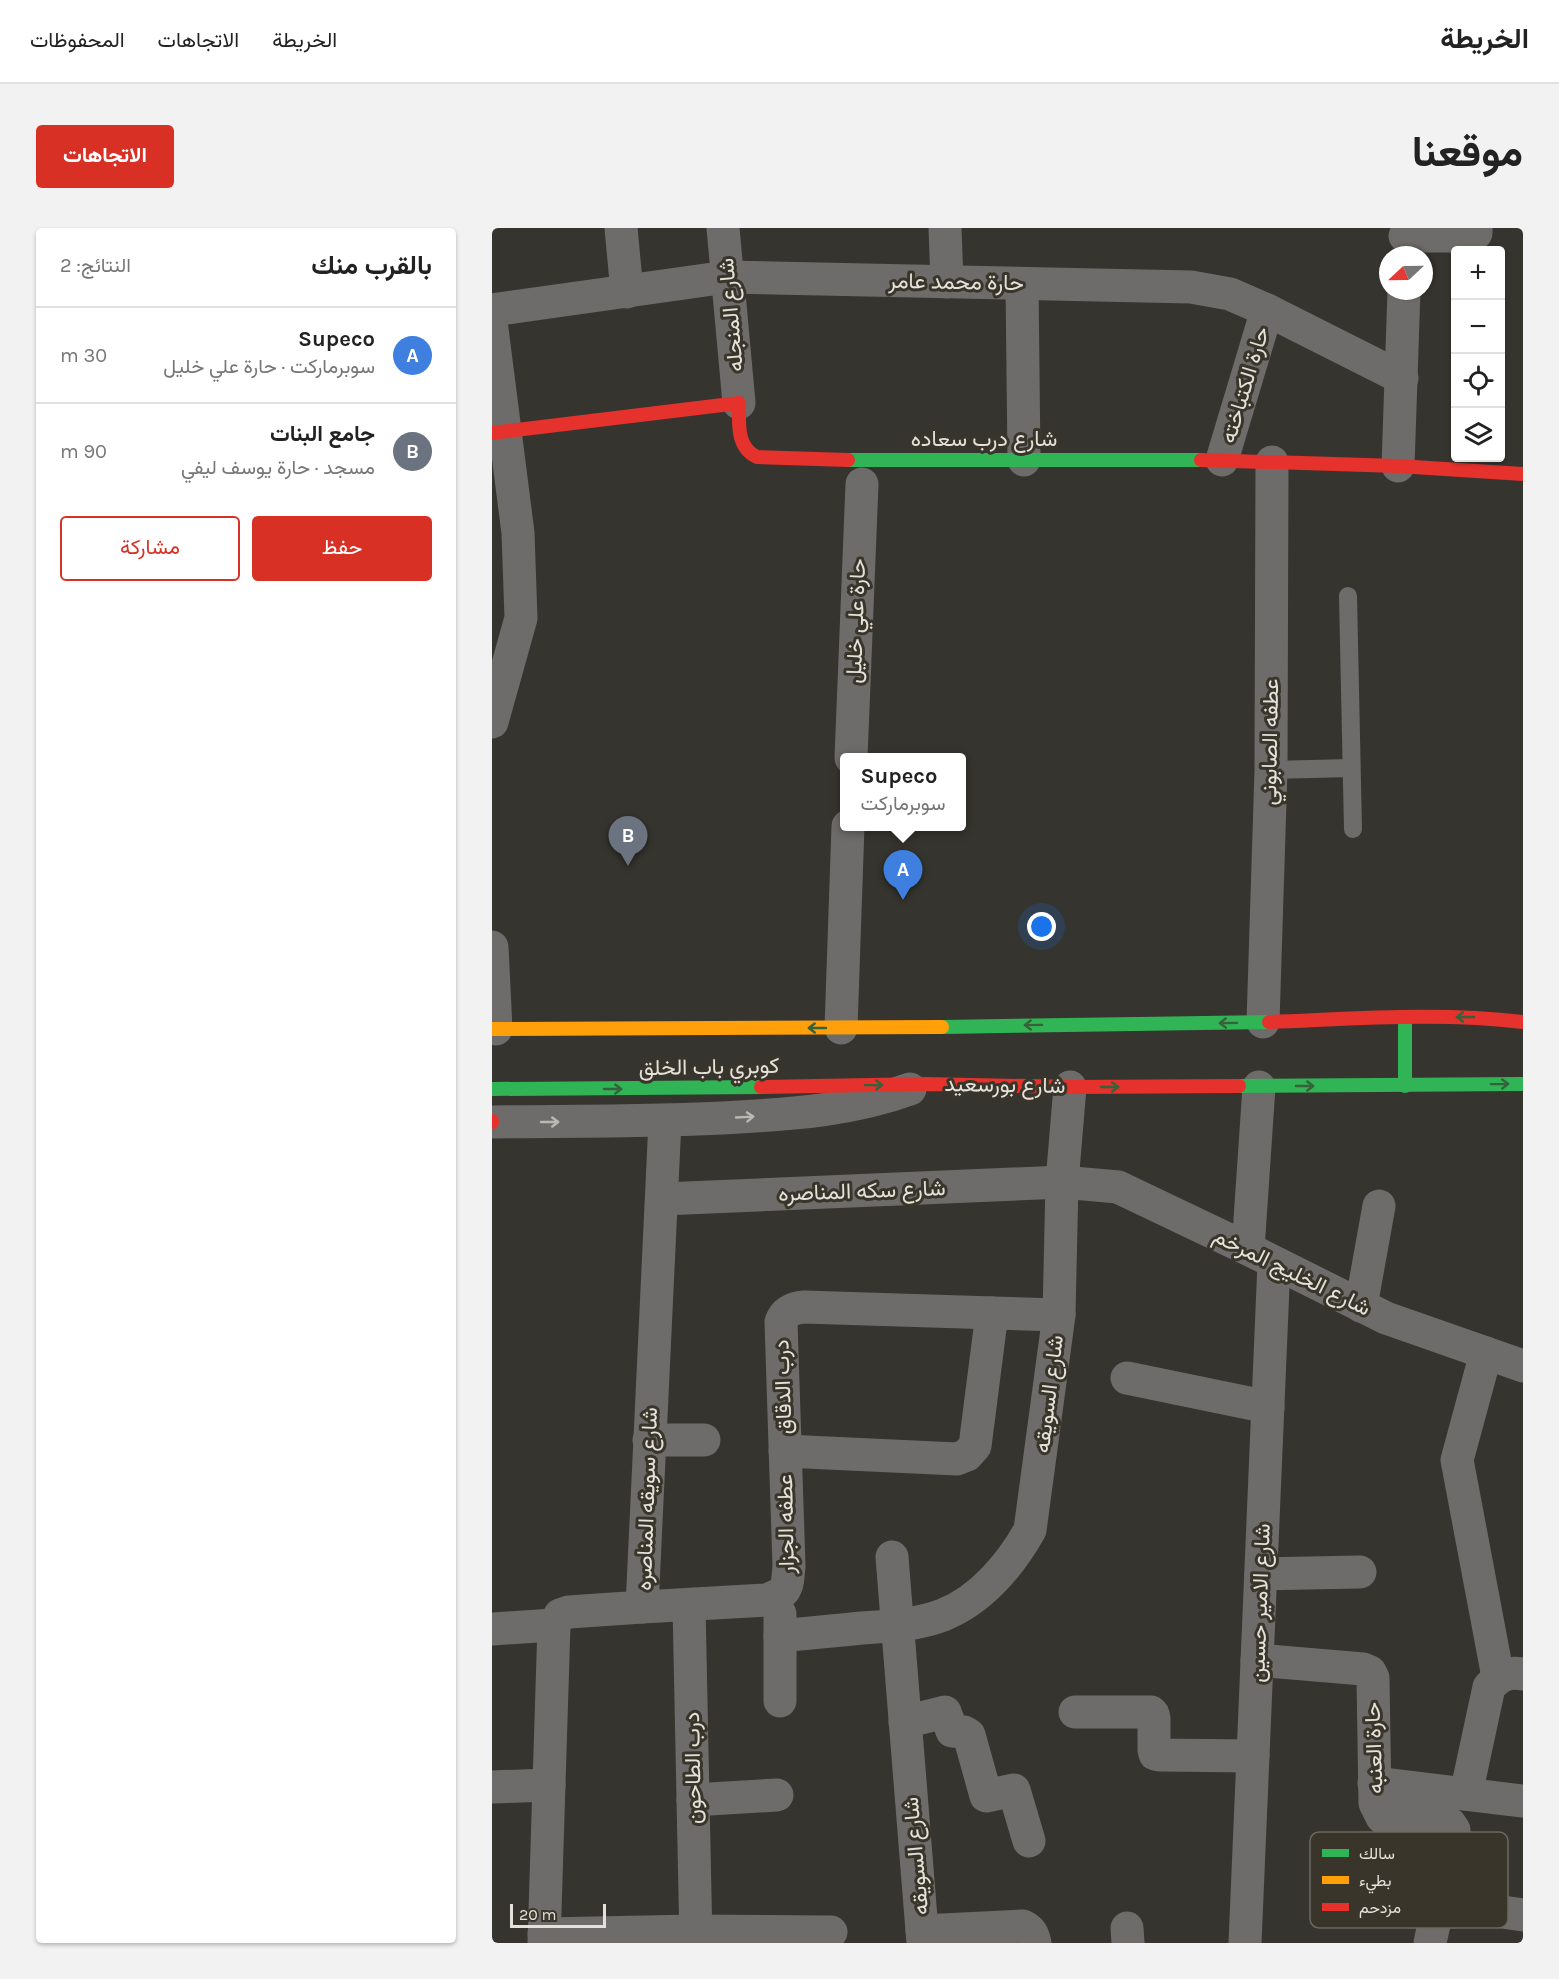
<!DOCTYPE html>
<html lang="ar">
<meta charset="utf-8">
<style>
:root{--surface:#fff;--page:#f2f2f2;--text:#222;--muted:#767676;--line:#e0e0e0;--accent:#d93025}
body{margin:0;font-family:Karla,Vazirmatn,sans-serif;background:var(--page);color:var(--text);direction:rtl}
.controls{position:absolute;right:18px;top:18px;display:grid;overflow:hidden;border-radius:6px;box-shadow:0 2px 4px #0004}
.controls button{width:54px;height:54px;display:grid;place-items:center;padding:0;border:0;border-bottom:2px solid var(--line);background:var(--surface);color:var(--text);font:30px sans-serif}
.compass{position:absolute;left:887px;top:18px;width:54px;height:54px;border-radius:50%;background:var(--surface);box-shadow:0 2px 4px #0004;rotate:248deg}
.scale{position:absolute;left:18px;bottom:15px;width:96px;box-sizing:border-box;padding-left:6px;border:3px solid #e3e1da;border-top:0;font-size:16px;line-height:21px;white-space:nowrap;color:#e3e1da;-webkit-text-stroke:4px #3a352b;paint-order:stroke}
.you{position:absolute;left:550px;top:699px;width:21px;height:21px;margin:-15px;border:4px solid #fff;border-radius:50%;background:#1a73e8;box-shadow:0 0 0 9px #1a73e833}
.badge{display:grid;place-items:center;width:39px;height:39px;border-radius:50%;background:var(--accent);color:#fff;font-size:20px;font-weight:700}
.pin{position:absolute;translate:-50% -50px;filter:drop-shadow(0 2px 3px #0008)}
.pin::after{content:'';position:absolute;top:32px;width:21px;height:18px;background:inherit;clip-path:polygon(0 0,100% 0,50% 100%)}
.popup{position:absolute;left:348px;top:525px;width:126px;height:78px;box-sizing:border-box;display:grid;place-content:center;border-radius:6px;background:var(--surface);filter:drop-shadow(0 2px 4px #0005);font-size:20px;white-space:nowrap;color:var(--muted)}
.popup b{font-size:22px;color:var(--text)}
.popup::after{content:'';position:absolute;left:50%;top:100%;margin-left:-12px;border:12px solid transparent;border-top-color:var(--surface)}
.list{margin:0;padding:0;list-style:none}
h2{display:flex;justify-content:space-between;align-items:center;height:78px;margin:0;padding:0 24px;font-size:26px}
h2 small{font-size:20px;font-weight:400;color:var(--muted)}
.list li{display:grid;grid-template-columns:39px 1fr auto;gap:18px;align-items:center;box-sizing:border-box;height:96px;padding:0 24px;border-top:2px solid var(--line)}
.list b{display:block;font-size:22px;white-space:nowrap}
.list p{margin:0;font-size:20px;white-space:nowrap;color:var(--muted)}
.list em{font-size:20px;font-style:normal;color:var(--muted)}
.actions{display:flex;gap:12px;padding:18px 24px}
.actions a{flex:1;padding:14px 0;border:2px solid var(--accent);border-radius:6px;text-align:center;font-size:21px;color:var(--accent)}
.actions .main{background:var(--accent);color:#fff}
.icon{flex:none;width:33px;height:33px;fill:none;stroke:currentColor;stroke-width:2;stroke-linecap:round;stroke-linejoin:round}
.map{position:relative;flex:none;width:1031px;height:1715px;overflow:hidden;direction:ltr;border-radius:6px}
header{display:flex;align-items:center;gap:36px;box-sizing:border-box;height:84px;padding:0 30px;background:var(--surface);border-bottom:2px solid var(--line)}
header strong{font-size:28px}
nav{display:flex;gap:33px;margin-inline-start:auto;font-size:21px}
.intro{display:flex;align-items:center;justify-content:space-between;box-sizing:border-box;height:144px;padding:0 36px}
h1{margin:0;font-size:42px}
.button{padding:15px 27px;border-radius:6px;background:var(--accent);color:#fff;font-size:21px;font-weight:700}
main{display:flex;gap:36px;padding:0 36px}
aside{flex:1;background:var(--surface);border-radius:6px;box-shadow:0 2px 4px #0004}
.map>svg:first-child{display:block}
</style>
<header>
<strong>الخريطة</strong>
<nav><a>الخريطة</a><a>الاتجاهات</a><a>المحفوظات</a></nav>
</header>
<div class="intro"><h1>موقعنا</h1><a class="button">الاتجاهات</a></div>
<main>
<div class="map">
<svg width="1031" height="1715" viewBox="0 0 1031 1715">
<rect width="100%" height="100%" fill="#36342e"/>
<g fill="none" stroke-linecap="round" stroke-linejoin="round">
<g stroke="#6e6c6a" stroke-width="18">
<path d="M856 368 861 601"/>
<path d="M779 542 859 540"/>
</g>
<g stroke="#6e6c6a" stroke-width="33">
<path d="M129 0 135 64"/>
<path d="M231 0 247 175"/>
<path d="M453 0 455 54"/>
<path d="M913 8H981L984 5V0"/>
<path d="M530 56 532 232"/>
<path d="M0 82 235 49 699 59 738 66 775 82 910 150"/>
<path d="M0 101 26 305 29 390 0 494"/>
<path d="M730 232 775 82"/>
<path d="M906 238 912 63"/>
<path d="M359 530 370 256"/>
<path d="M0 719 4 801"/>
<path d="M771 794 779 542 780 234"/>
<path d="M349 800 356 598"/>
<path d="M0 894C83 893 164 894 247 889 305 886 363 881 418 861"/>
<path d="M170 971 570 954 626 959 756 1021 894 1090 1031 1138"/>
<path d="M756 1021 767 859"/>
<path d="M869 1078 887 978"/>
<path d="M994 1125 965 1232 1006 1449"/>
<path d="M635 1150 776 1179"/>
<path d="M157 1212H212"/>
<path d="M293 1223 465 1231 475 1227 483 1218 500 1085"/>
<path d="M400 1329 431 1715"/>
<path d="M769 1346 868 1344"/>
<path d="M197 1377 204 1715"/>
<path d="M150 1379 274 1372C296 1364 295 1361 297 1338L289 1094C293 1083 301 1080 312 1079L567 1087"/>
<path d="M0 1401 62 1397"/>
<path d="M288 1408C315 1405 343 1403 370 1400 398 1398 425 1397 451 1387 489 1372 519 1336 538 1302L567 1087 570 954 578 859"/>
<path d="M765 1432 871 1441 878 1444 881 1450 883 1575 890 1589 952 1594 958 1596 962 1602 938 1715"/>
<path d="M288 1473V1386"/>
<path d="M583 1484H659L661 1486 662 1491V1522L663 1526 667 1527 761 1528"/>
<path d="M413 1494 453 1484 460 1503 472 1504 477 1507 494 1568 522 1562 537 1613"/>
<path d="M882 1555 1031 1573"/>
<path d="M0 1559 57 1557"/>
<path d="M974 1566 997 1459C1007 1448 1016 1443 1031 1446"/>
<path d="M201 1572 285 1567"/>
<path d="M946 1675 1031 1687"/>
<path d="M635 1700 636 1715"/>
<path d="M430 1703 531 1698C539 1702 541 1706 543 1715"/>
<path d="M52 1706 203 1703 339 1704"/>
<path d="M52 1715 62 1397 68 1387 77 1384 150 1379 173 893"/>
<path d="M753 1715 782 1035"/>
</g>
<g stroke="#30b455" stroke-width="14">
<path d="M356 232H709"/>
<path d="M913 789V858"/>
<path d="M450 799 777 794"/>
<path d="M747 858 1031 856"/>
<path d="M0 861 269 859"/>
</g>
<path stroke="#ff9f0a" stroke-width="14" d="M0 801 450 799"/>
<g stroke="#e5322d" stroke-width="14">
<path d="M0 205 247 175C247 195 244 219 265 229L356 232"/>
<path d="M709 232 906 238 1031 246"/>
<path d="M777 794C861 791 947 784 1031 794"/>
<path d="M269 859 434 856 578 859 747 858"/>
<path d="M0 893V894"/>
</g>
</g>
<defs><path id="oneway-shaft" d="M-6 0H5M1.5-3L5.5 0L1.5 3" fill="none" stroke-width="1.6" stroke-linecap="round" stroke-linejoin="round" transform="scale(1.5)"/></defs>
<g stroke="#36613a">
<use href="#oneway-shaft" transform="translate(973 789) rotate(-180)"/>
<use href="#oneway-shaft" transform="translate(736 795) rotate(179)"/>
<use href="#oneway-shaft" transform="translate(541 797) rotate(179)"/>
<use href="#oneway-shaft" transform="translate(325 800) rotate(180)"/>
<use href="#oneway-shaft" transform="translate(1008 856) rotate(-1)"/>
<use href="#oneway-shaft" transform="translate(382 857) rotate(-1)"/>
<use href="#oneway-shaft" transform="translate(813 858)"/>
<use href="#oneway-shaft" transform="translate(618 859)"/>
<use href="#oneway-shaft" transform="translate(121 861)"/>
</g>
<g stroke="#bab8b3">
<use href="#oneway-shaft" transform="translate(253 889) rotate(-3)"/>
<use href="#oneway-shaft" transform="translate(58 894)"/>
</g>
<g text-anchor="middle" dominant-baseline="central" stroke-width="6" stroke-linejoin="round" paint-order="stroke">
<g font-size="22" fill="#e3e1da" stroke="#3a352b">
<text transform="translate(464 54) rotate(1)">حارة محمد عامر</text>
<text transform="translate(239 87) rotate(-95)">شارع المنجله</text>
<text transform="translate(753 157) rotate(-73)">حارة الكتباخته</text>
<text x="492" y="211">شارع درب سعاده</text>
<text transform="translate(364 393) rotate(-88)">حارة علي خليل</text>
<text transform="translate(778 514) rotate(-89)">عطفه الصابوني</text>
<text transform="translate(217 839) rotate(-1)">كوبري باب الخلق</text>
<text transform="translate(513 857) rotate(1)">شارع بورسعيد</text>
<text transform="translate(370 963) rotate(-2)">شارع سكه المناصره</text>
<text transform="translate(800 1044) rotate(26)">شارع الخليج المرخم</text>
<text transform="translate(291 1159) rotate(-92)">درب الدقاق</text>
<text transform="translate(557 1166) rotate(-83)">شارع السويقه</text>
<text transform="translate(155 1271) rotate(-88)">شارع سويقه المناصره</text>
<text transform="translate(294 1296) rotate(-91)">عطفه الجزار</text>
<text transform="translate(768 1375) rotate(-88)">شارع الامير حسين</text>
<text transform="translate(882 1520) rotate(-92)">حارة العنبه</text>
<text transform="translate(201 1540) rotate(-91)">درب الطاحون</text>
<text transform="translate(424 1628) rotate(-95)">شارع السويقه</text>
</g>
</g>
<rect x="818" y="1604" width="198" height="96" rx="9" fill="#3a352b" stroke="#6d6960" stroke-width="1.5"/>
<rect x="830" y="1621" width="27" height="8" fill="#30b455"/>
<rect x="830" y="1648" width="27" height="8" fill="#ff9f0a"/>
<rect x="830" y="1675" width="27" height="8" fill="#e5322d"/>
<g font-size="16" fill="#e3e1da">
<text x="867" y="1631">سالك</text>
<text x="867" y="1658">بطيء</text>
<text x="867" y="1685">مزدحم</text>
</g>
</svg>
<div class="controls">
<button>+</button>
<button>−</button>
<button><svg class="icon" aria-label="locate" viewBox="0 0 24 24"><circle cx="12" cy="12" r="6"/><path d="M12 2v4M12 18v4M2 12h4M18 12h4"/></svg></button>
<button><svg class="icon" aria-label="layers" viewBox="0 0 24 24"><path d="M12 4l9 5-9 5-9-5zM3 14l9 5 9-5"/></svg></button>
</div>
<svg class="compass" viewBox="-18 -18 36 36"><path d="M0-13l5 13h-10z" fill="#e53935"/><path d="M0 13l5-13h-10z" fill="#767676"/></svg>
<div class="scale">20 m</div>
<div class="you"></div>
<div class="pin badge" style="left:411px;top:672px;background:#3f7fe0">A</div>
<div class="popup"><b>Supeco</b>سوبرماركت</div>
<div class="pin badge" style="left:136px;top:638px;background:#6b7280">B</div>
</div>
<aside>
<h2>بالقرب منك<small>النتائج: 2</small></h2>
<ul class="list">
<li><span class="badge" style="background:#3f7fe0">A</span><div><b>Supeco</b><p>سوبرماركت · حارة علي خليل</p></div><em>30 m</em></li>
<li><span class="badge" style="background:#6b7280">B</span><div><b>جامع البنات</b><p>مسجد · حارة يوسف ليفي</p></div><em>90 m</em></li>
</ul>
<div class="actions"><a class="main">حفظ</a><a>مشاركة</a></div>
</aside>
</main>
